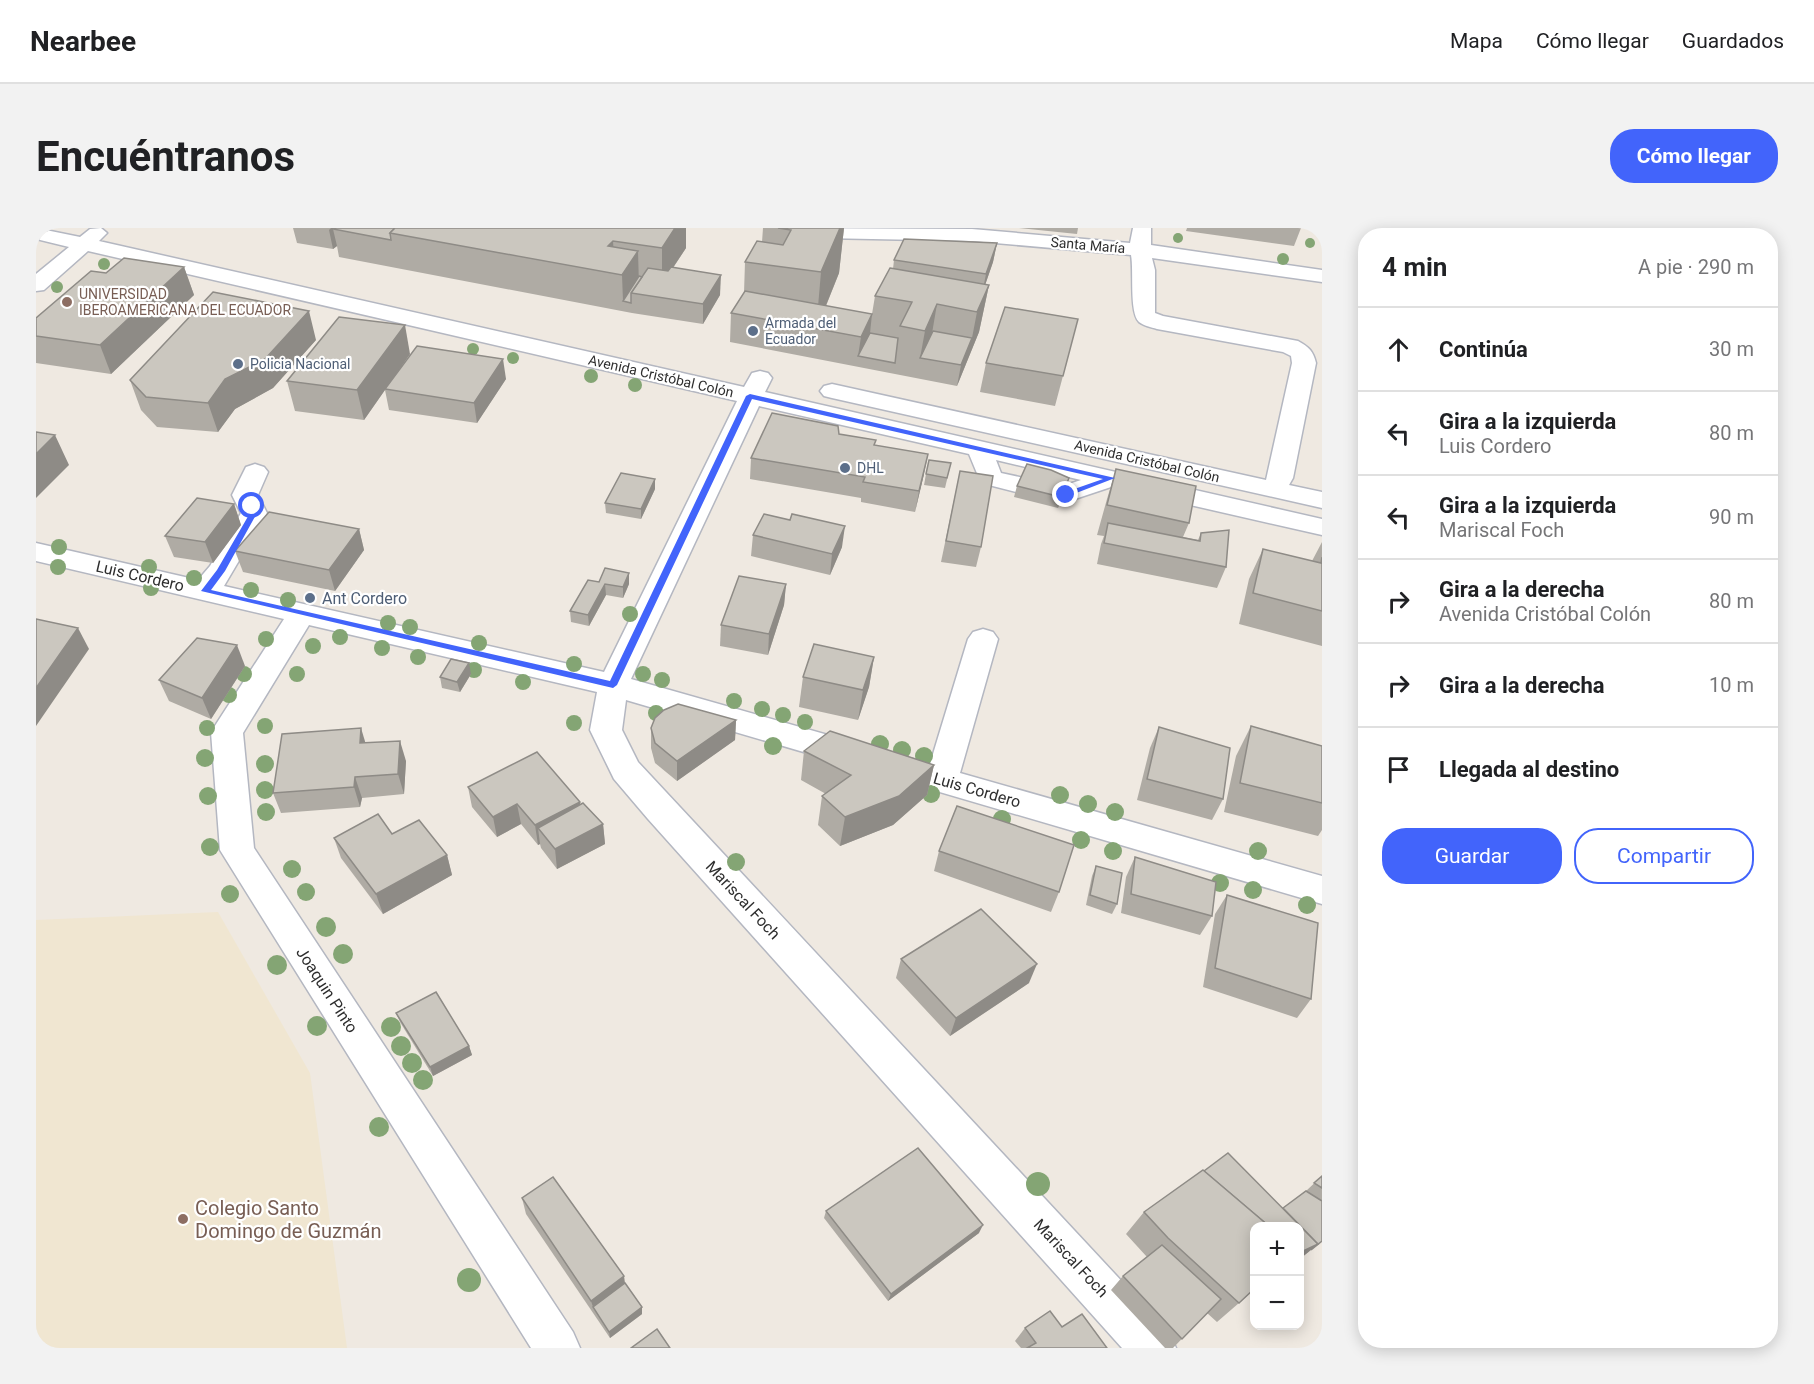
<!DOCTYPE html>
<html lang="es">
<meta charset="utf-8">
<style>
:root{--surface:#fff;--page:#f2f2f2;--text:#202124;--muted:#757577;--line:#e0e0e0;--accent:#4264fb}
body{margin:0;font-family:Roboto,sans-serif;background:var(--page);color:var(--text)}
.controls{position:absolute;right:18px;bottom:18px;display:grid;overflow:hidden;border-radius:12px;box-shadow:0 3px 15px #0003}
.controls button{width:54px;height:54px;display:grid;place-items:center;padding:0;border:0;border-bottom:2px solid var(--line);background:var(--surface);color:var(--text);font:30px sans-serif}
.stop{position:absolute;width:18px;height:18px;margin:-14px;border:4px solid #4264fb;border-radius:50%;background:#fff}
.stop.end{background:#4264fb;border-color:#fff;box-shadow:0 2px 6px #0008}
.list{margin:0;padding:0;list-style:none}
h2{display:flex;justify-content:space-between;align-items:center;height:78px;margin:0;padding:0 24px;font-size:26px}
h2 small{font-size:20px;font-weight:400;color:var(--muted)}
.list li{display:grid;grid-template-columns:39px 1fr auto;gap:18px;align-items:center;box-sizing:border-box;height:84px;padding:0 24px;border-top:2px solid var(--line)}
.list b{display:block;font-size:22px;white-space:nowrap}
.list p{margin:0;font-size:20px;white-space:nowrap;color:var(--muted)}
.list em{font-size:20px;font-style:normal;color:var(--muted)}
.actions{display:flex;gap:12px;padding:18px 24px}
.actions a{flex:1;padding:14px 0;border:2px solid var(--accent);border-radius:24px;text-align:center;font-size:21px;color:var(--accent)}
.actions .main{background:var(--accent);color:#fff}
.icon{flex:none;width:33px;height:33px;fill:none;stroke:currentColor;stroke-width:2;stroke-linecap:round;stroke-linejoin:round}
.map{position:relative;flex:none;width:1286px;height:1120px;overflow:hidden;border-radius:24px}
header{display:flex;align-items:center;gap:36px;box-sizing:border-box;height:84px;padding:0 30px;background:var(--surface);border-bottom:2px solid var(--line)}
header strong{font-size:28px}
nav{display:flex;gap:33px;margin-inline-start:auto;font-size:21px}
.intro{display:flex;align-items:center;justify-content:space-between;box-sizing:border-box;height:144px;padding:0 36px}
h1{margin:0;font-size:42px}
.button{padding:15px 27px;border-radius:24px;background:var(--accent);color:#fff;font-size:21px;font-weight:700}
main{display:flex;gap:36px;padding:0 36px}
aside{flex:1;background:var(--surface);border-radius:24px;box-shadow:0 3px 15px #0003}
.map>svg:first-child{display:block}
</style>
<header>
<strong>Nearbee</strong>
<nav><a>Mapa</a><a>Cómo llegar</a><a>Guardados</a></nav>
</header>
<div class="intro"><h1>Encuéntranos</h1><a class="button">Cómo llegar</a></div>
<main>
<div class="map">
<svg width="1286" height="1120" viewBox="0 0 1286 1120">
<rect width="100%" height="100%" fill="#efe9e1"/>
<path fill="#f0e6d1" d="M182 684 274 845 311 1120H0V692Z"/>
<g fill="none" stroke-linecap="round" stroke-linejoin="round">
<g stroke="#b4b7c1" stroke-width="3">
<g id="minor">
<path d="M0 0 44 9 54 1 65 0 71 5 63 13 708 159 716 145 724 143 732 145 736 150 729 164 1286 291V307L1075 259 1027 275 1018 273 1014 267 1018 261 1045 252 960 232 965 245 993 251 997 257 993 263 984 265 945 255 933 226 723 178 595 451 894 536 932 411 937 404 947 401 957 404 962 411 924 545 1286 648V676L590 472 586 502 602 534 1133 1104 1140 1120H1086L612 591 578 551 554 502 561 464 273 397 207 505 218 620 537 1104 544 1120H495L184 622 175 504 248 391 0 333V315L162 352 174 338 205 285 196 267 210 239 219 236 228 239 232 244 222 267 231 285 188 358 568 444 701 173 52 23 8 62 0 63V46L33 19 0 11Z"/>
<path d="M734 0 936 1 1094 15 1097 0H1115V17L1286 42V54L1116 30 1119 42V85L1127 88 1262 113C1273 119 1277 123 1280 135L1257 250 1253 257 1286 264V280L796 170 788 168 784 163 788 158 796 156 1230 252 1256 135 1255 128 1247 124 1121 101C1115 99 1108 98 1103 94 1093 84 1098 43 1095 27L936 13 786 10 737 4Z"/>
</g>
</g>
<use href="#minor" fill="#fff" fill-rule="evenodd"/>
</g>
<g fill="#84a574">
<circle cx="1142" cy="10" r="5"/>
<circle cx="1274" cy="15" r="5"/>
<circle cx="1247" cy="31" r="6"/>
<circle cx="68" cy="36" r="6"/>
<circle cx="21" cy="59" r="6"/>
<circle cx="437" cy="121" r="6"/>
<circle cx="477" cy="130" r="6"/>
<circle cx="555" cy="148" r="7"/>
<circle cx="599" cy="157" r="7"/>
<circle cx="23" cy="319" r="8"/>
<circle cx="22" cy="339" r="8"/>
<circle cx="113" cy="339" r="8"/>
<circle cx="158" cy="350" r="8"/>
<circle cx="115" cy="360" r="8"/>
<circle cx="215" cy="362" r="8"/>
<circle cx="252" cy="372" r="8"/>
<circle cx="594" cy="386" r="8"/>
<circle cx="352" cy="395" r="8"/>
<circle cx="374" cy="399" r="8"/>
<circle cx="304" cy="409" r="8"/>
<circle cx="230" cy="411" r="8"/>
<circle cx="443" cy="415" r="8"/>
<circle cx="277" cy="418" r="8"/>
<circle cx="346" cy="420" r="8"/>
<circle cx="382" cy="429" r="8"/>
<circle cx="538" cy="436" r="8"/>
<circle cx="438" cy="442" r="8"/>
<circle cx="208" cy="446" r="8"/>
<circle cx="261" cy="446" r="8"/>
<circle cx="607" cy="446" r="8"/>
<circle cx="626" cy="452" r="8"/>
<circle cx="487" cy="454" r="8"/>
<circle cx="193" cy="467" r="8"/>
<circle cx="698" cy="473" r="8"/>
<circle cx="726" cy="481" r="8"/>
<circle cx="620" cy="485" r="8"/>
<circle cx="747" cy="487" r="8"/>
<circle cx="769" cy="494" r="8"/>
<circle cx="538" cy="495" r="8"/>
<circle cx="229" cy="498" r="8"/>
<circle cx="171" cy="500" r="8"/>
<circle cx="844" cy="516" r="9"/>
<circle cx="737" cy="518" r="9"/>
<circle cx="866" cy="522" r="9"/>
<circle cx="888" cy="528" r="9"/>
<circle cx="169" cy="530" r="9"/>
<circle cx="229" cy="536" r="9"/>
<circle cx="229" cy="562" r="9"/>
<circle cx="895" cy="566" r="9"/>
<circle cx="1024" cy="567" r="9"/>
<circle cx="172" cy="568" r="9"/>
<circle cx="1052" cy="576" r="9"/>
<circle cx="230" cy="584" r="9"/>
<circle cx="1079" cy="584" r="9"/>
<circle cx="966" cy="591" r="9"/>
<circle cx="1045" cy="612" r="9"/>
<circle cx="174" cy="619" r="9"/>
<circle cx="1077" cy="623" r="9"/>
<circle cx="1222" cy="623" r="9"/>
<circle cx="700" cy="634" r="9"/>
<circle cx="256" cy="641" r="9"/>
<circle cx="1184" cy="655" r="9"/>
<circle cx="1217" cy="662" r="9"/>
<circle cx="270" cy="664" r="9"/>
<circle cx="194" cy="666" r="9"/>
<circle cx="1271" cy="677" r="9"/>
<circle cx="290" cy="699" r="10"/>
<circle cx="307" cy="726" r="10"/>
<circle cx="241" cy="737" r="10"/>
<circle cx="281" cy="798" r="10"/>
<circle cx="355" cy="799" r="10"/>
<circle cx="365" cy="818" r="10"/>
<circle cx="376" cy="835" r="10"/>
<circle cx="387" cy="852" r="10"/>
<circle cx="343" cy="899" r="10"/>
<circle cx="1002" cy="956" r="12"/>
<circle cx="433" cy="1052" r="12"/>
</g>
<g fill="#afaba4">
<path d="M257 0H650V20L637 40 684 67 667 96 596 85 303 29 301 18 297 21 261 15Z"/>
<path d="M727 0H808L803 45 790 78 836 86 839 68 857 41 858 32 961 15 957 34 949 57H953L943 104 921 158 694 114 695 85 708 65 709 34 726 14Z"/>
<path d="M983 0H1042L1041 6Z"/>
<path d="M1151 0H1265L1258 18 1150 3Z"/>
<path d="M148 39 158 67 75 146 0 135V90L70 45Z"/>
<path d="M1042 91 1019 178 944 164 950 135Z"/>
<path d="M280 112 237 160 199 181 182 204 121 199 105 182 94 152Z"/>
<path d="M374 126 360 146 470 151 441 195 353 182 349 162 328 192 259 183 251 153Z"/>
<path d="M803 206 839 217 888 246 879 284 825 274V270L714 251 715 230Z"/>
<path d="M915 235 909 260 888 257 890 246Z"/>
<path d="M1080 241 1153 295 1147 309 1162 312 1165 305 1190 339 1181 360 1061 336 1065 316 1068 308 1061 307 1071 271Z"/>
<path d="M924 243 945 319 940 339 905 334Z"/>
<path d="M981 258 1030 260 1022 280 978 269Z"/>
<path d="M619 261 605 291 570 285 569 275Z"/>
<path d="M198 276 205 297 177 335 138 329 129 308Z"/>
<path d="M754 292 806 319 794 347 715 328 717 307Z"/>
<path d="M323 301 328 322 299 363 207 344 199 323Z"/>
<path d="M1286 314V418L1203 396 1213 351 1227 321 1276 333Z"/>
<path d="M563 354 593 356 587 370 570 367 553 398 535 394 534 383Z"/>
<path d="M750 356 748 377 732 427 684 418 685 397Z"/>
<path d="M838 429 833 459 822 492 763 479 767 449Z"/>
<path d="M209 438 175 491 133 473 123 452Z"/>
<path d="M435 446 424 464 406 460 404 449Z"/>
<path d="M700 492 699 512 641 553 619 535 615 520V500Z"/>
<path d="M1215 498 1286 518V602L1282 608 1188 584 1200 528Z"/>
<path d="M1123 499 1187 571 1176 592 1101 572 1114 520Z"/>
<path d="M329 515 370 533 368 566 326 570 324 579 245 585 237 565Z"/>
<path d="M768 523 898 537 891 567 857 597 804 618 782 597 786 568 790 566 765 552Z"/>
<path d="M432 559 544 574V577L567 596 569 616 521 641 505 620 504 616 502 617 485 596 461 609 436 579Z"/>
<path d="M298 610 411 627 416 647 347 686 305 630Z"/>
<path d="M903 623 1023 664 1015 684 898 643Z"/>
<path d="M1099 629 1176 688 1164 707 1085 685 1090 649Z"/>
<path d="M1060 638 1081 676 1076 686 1050 677 1056 648Z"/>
<path d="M1191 667 1275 771 1261 790 1167 759 1179 686Z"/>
<path d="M865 731 993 755 914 808 860 750Z"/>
<path d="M360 785 433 818 436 827 397 848 364 794Z"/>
<path d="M1286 948V1013L1265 1030 1263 999 1218 1062 1181 1094 1171 1085 1137 1120H1129L1075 1062 1087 1048 1111 1029 1090 1006 1108 984 1247 980 1270 963Z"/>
<path d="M486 970 589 1055 606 1079V1086L574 1110 490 986Z"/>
<path d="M790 983 943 1005 852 1073 788 990Z"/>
<path d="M1026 1099 1071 1120H985L979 1113 989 1100Z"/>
</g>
<g fill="#8e8b86">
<path d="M295 0H320L297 1 301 18 297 21 293 2Z"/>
<path d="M639 0H650V20L626 56V20Z"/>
<path d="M804 0H808L803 45 780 102 785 44Z"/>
<path d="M577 13 579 46 572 18Z"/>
<path d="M961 15 957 34 946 66 950 46Z"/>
<path d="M602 23 603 58 587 73 586 47Z"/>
<path d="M148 39 158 67 75 146 64 117Z"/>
<path d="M685 47 684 67 667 96V76Z"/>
<path d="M953 57 943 104 921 158 925 137 936 110 941 84Z"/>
<path d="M901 76 893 123 884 130 889 103Z"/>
<path d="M273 83 280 112 237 160 199 181 182 204 172 175 189 151Z"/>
<path d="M836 86 833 115 822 128 825 109Z"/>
<path d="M369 97 374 126 328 192 321 162Z"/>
<path d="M467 131 470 151 441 195 438 175Z"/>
<path d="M19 207 33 237 0 270V226Z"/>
<path d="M892 226 888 246 879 284 883 263Z"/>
<path d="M1033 250 1030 260 1022 280 1025 269Z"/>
<path d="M619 251V261L605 291V281Z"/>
<path d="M198 276 205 297 177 335 169 314Z"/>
<path d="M809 298 806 319 794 347 796 326Z"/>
<path d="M323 301 328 322 299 363 293 342Z"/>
<path d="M593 345V356L587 370V359Z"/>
<path d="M569 356 570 367 553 398 552 387Z"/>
<path d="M750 356 748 377 732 427 733 406Z"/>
<path d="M42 400 53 421 0 498V460Z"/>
<path d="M201 417 209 438 175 491 166 470Z"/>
<path d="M838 429 833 459 822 492 827 462Z"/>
<path d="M433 435 435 446 424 464 421 454Z"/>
<path d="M700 492 699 512 641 553V533Z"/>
<path d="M325 500 331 520 324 515Z"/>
<path d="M364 513 370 533 368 566 362 546Z"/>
<path d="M898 537 891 567 857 597 804 618 809 589Z"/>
<path d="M319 549 326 570 324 579 318 559Z"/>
<path d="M544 574 546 594 502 600 504 616 502 617 499 597Z"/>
<path d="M481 576 485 596 461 609 457 589Z"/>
<path d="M567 596 569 616 521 641 519 621Z"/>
<path d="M411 627 416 647 347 686 340 666Z"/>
<path d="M1001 736 993 755 914 808 920 790Z"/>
<path d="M433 818 436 827 397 848 394 839Z"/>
<path d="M947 997 943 1005 852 1073 855 1066Z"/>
<path d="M1286 1013 1265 1030 1263 1031V1025Z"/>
<path d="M588 1048 590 1062 557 1079 555 1073Z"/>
<path d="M606 1079V1086L574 1110 573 1104Z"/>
</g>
<g fill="#cbc7bf" stroke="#8e8b86" stroke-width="1.5">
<path d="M299 0H359L354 5 355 12 297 1Z"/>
<path d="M359 0H639L626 20 577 13 572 18 602 23 586 47 354 5Z"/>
<path d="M742 0H804L785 44 709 34 721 13 747 17 755 2Z"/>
<path d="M868 11 961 15 950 46 858 32Z"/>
<path d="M88 30 148 39 64 117 0 108V90L55 43 70 45Z"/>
<path d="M635 39 685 47 667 76 595 65 612 40 632 43Z"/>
<path d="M854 40 953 57 941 84 901 76 889 103 864 98 876 74 839 68Z"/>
<path d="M603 48 606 49 595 65V75L587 73Z"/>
<path d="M709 63 836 86 825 109 695 85Z"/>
<path d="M177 64 273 83 229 131 189 151 172 175 110 169 94 152Z"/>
<path d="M969 79 1042 91 1027 148 950 135Z"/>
<path d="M303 89 369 97 321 162 251 153Z"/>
<path d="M897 103 936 110 925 137 884 130Z"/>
<path d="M834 105 862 110 859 135 822 128Z"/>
<path d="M381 118 467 131 438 175 349 161Z"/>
<path d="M736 185 802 198 803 206 840 212 838 217 892 226 883 263 827 254 829 249 715 230Z"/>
<path d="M0 204 19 207 0 226Z"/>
<path d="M893 232 915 235 911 250 890 246Z"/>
<path d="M991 236 1015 242 1033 250 1025 269 981 258Z"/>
<path d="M1080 241 1160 258 1153 295 1071 277Z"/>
<path d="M924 243 957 248 945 319 910 313Z"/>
<path d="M585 245 619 251 605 281 569 275Z"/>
<path d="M161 270 198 276 169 314 129 308Z"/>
<path d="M233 284 323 301 293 342 199 323Z"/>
<path d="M728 286 754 292 756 286 809 298 796 326 717 307Z"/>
<path d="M1072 295 1164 313 1165 305 1193 302 1190 339 1068 315Z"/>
<path d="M1227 321 1285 335 1286 329V383L1217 365Z"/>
<path d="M569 340 593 345 587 359 569 356 552 387 534 383 552 352 563 354Z"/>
<path d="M703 348 750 356 733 406 685 397Z"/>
<path d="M0 391 42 400 0 460Z"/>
<path d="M161 410 201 417 166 470 123 452Z"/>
<path d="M778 416 838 429 827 462 767 449Z"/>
<path d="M415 431 433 435 421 454 404 449Z"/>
<path d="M642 476 700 492 641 533 619 515 615 500 619 490 628 482Z"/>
<path d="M1215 498 1286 518V575L1204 555Z"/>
<path d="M1123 499 1194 520 1187 571 1111 551Z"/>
<path d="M325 500 324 515 364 513 362 546 319 549 318 559 237 565 246 506Z"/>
<path d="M794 503 898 537 863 568 809 589 786 568 815 547 768 523Z"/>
<path d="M501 524 544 574 499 597 481 576 457 589 432 559Z"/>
<path d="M547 575 567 596 519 621 502 600Z"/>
<path d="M921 578 1038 617 1023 664 903 623Z"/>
<path d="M342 586 356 606 383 592 411 627 340 666 298 610Z"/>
<path d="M1099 629 1180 654 1176 688 1095 666Z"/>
<path d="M1060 638 1086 645 1081 676 1054 667Z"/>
<path d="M1191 667 1282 695 1275 771 1179 740Z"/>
<path d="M945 681 1001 736 920 790 865 731Z"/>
<path d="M400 764 433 818 394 839 360 785Z"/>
<path d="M882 920 947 997 855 1066 790 983Z"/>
<path d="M1192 925 1282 1016 1263 1025V999H1234L1168 943Z"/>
<path d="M1167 942 1234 999H1218V1061L1203 1075 1132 1010 1108 984Z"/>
<path d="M1286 948V960L1278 955Z"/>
<path d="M517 949 588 1048 555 1073 486 970Z"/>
<path d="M1270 963 1286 973V1013L1275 1022 1282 1016 1247 980Z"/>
<path d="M1126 1017 1185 1071 1146 1111 1087 1048Z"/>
<path d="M589 1055 606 1079 573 1104 557 1079Z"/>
<path d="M1014 1083 1026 1099 1046 1086 1071 1120H991L1000 1115 989 1100Z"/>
<path d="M621 1101 634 1120H595Z"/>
</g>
<path fill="#4264fb" d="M714 166 1079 250 1030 269H1027V265L1067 251 716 171 581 457 577 460 165 363 181 342 214 285 212 278 216 276 219 278 221 285 189 343 175 362 574 453 710 168Z"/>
<g fill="#8d6e63" stroke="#fff" stroke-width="2">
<circle cx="31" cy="74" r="6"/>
<circle cx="147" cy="991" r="6"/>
</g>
<g fill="#5c6f8a" stroke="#fff" stroke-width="2">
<circle cx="717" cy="103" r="6"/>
<circle cx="202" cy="136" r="6"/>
<circle cx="809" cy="240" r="6"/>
<circle cx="274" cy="370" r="6"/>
</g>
<g text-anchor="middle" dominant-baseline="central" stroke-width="4.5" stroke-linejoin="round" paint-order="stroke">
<g font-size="14" fill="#2e2e2e" stroke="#fff">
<text transform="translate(1052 17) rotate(5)">Santa María</text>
<text transform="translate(625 148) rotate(13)">Avenida Cristóbal Colón</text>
<text transform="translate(1111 233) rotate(13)">Avenida Cristóbal Colón</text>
</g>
<g font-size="14" fill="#785e54" stroke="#fff" text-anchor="start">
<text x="43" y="66">UNIVERSIDAD<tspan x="43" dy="16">IBEROAMERICANA DEL ECUADOR</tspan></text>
</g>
<g font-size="14" fill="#4e5e75" stroke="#fff" text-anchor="start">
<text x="729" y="95">Armada del<tspan x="729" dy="16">Ecuador</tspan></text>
<text x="214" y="136">Policia Nacional</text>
<text x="821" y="240">DHL</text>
</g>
<g font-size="16" fill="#2e2e2e" stroke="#fff">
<text transform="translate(104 348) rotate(13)">Luis Cordero</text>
<text transform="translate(941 562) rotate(16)">Luis Cordero</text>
<text transform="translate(707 672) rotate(47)">Mariscal Foch</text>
<text transform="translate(291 762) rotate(57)">Joaquin Pinto</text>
<text transform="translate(1035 1030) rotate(47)">Mariscal Foch</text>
</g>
<g font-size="16" fill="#4e5e75" stroke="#fff" text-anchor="start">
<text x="286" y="370">Ant Cordero</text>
</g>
<g font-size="20" fill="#785e54" stroke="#fff" text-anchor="start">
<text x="159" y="980">Colegio Santo<tspan x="159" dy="23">Domingo de Guzmán</tspan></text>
</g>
</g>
</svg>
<div class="controls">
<button>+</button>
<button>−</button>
</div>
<div class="stop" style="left:216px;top:278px"></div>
<div class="stop end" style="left:1030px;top:267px"></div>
</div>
<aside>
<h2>4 min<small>A pie · 290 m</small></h2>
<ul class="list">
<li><svg class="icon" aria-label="ahead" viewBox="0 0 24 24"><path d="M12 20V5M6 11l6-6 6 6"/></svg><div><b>Continúa</b></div><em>30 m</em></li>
<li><svg class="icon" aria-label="left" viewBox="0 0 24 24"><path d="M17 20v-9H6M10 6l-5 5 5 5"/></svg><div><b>Gira a la izquierda</b><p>Luis Cordero</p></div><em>80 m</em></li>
<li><svg class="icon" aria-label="left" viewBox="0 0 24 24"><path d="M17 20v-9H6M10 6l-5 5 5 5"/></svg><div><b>Gira a la izquierda</b><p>Mariscal Foch</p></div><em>90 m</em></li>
<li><svg class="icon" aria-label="right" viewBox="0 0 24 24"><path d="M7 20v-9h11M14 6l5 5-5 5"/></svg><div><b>Gira a la derecha</b><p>Avenida Cristóbal Colón</p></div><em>80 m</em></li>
<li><svg class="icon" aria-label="right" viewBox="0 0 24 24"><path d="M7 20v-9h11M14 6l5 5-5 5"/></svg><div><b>Gira a la derecha</b></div><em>10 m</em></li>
<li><svg class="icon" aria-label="arrive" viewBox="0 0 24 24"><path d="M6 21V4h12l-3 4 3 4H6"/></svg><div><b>Llegada al destino</b></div></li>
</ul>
<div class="actions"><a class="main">Guardar</a><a>Compartir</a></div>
</aside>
</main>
